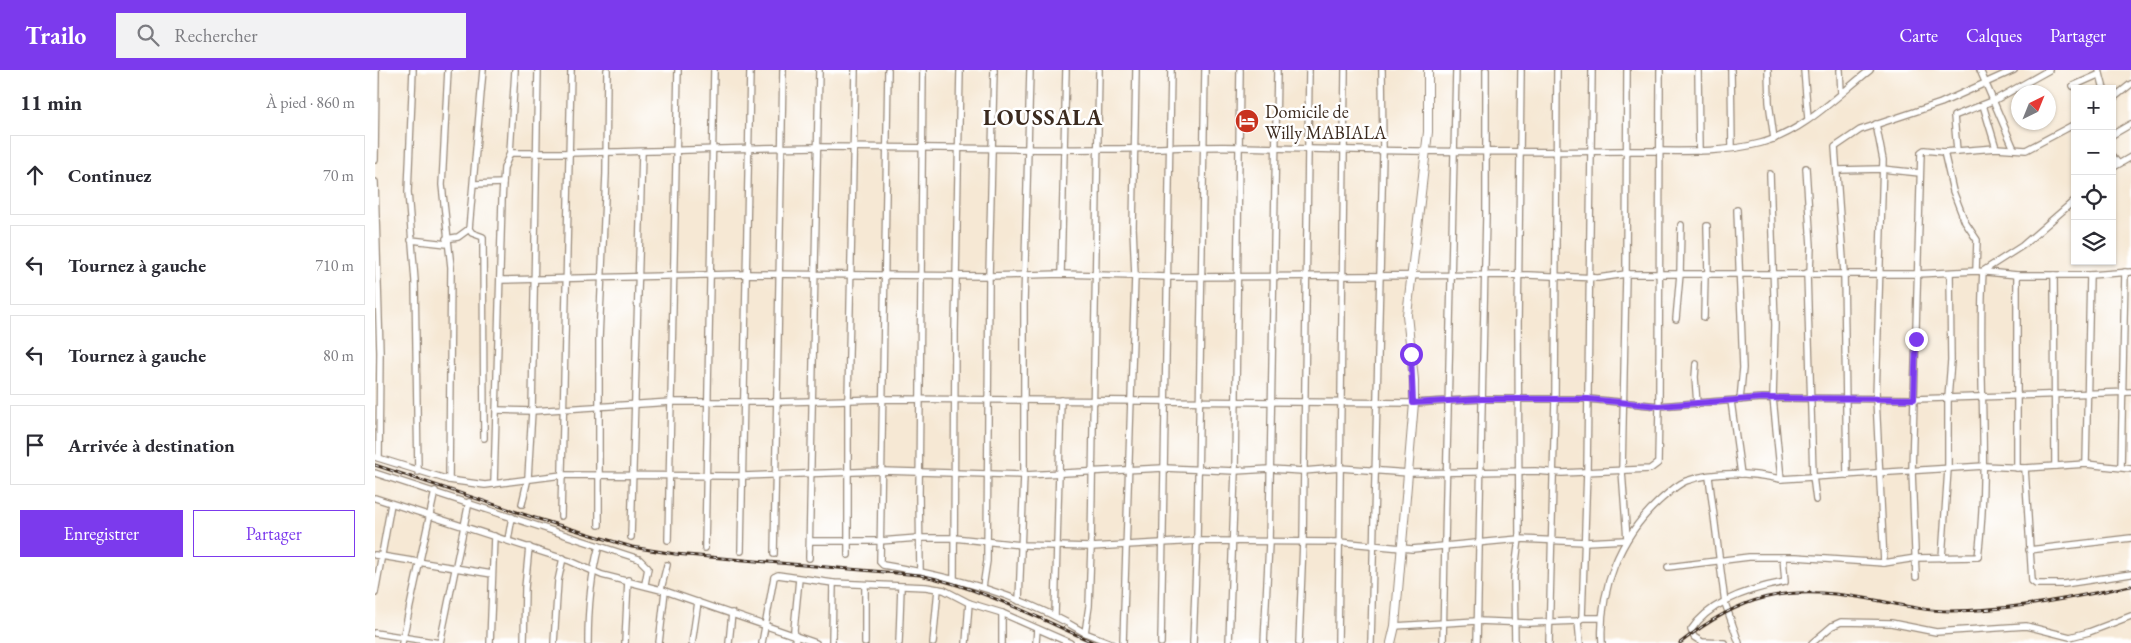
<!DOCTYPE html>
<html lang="fr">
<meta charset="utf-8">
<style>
:root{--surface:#fff;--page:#f2f2f3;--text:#2b2b33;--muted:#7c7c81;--line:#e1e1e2;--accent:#7c3aed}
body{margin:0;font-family:"EB Garamond",serif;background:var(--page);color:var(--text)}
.controls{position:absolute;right:15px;top:15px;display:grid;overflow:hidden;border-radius:0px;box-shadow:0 1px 4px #0004}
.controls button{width:45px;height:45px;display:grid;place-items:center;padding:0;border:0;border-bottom:1px solid var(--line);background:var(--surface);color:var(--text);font:25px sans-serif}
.compass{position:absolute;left:1636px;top:15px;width:45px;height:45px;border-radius:50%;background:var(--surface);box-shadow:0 1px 4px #0004;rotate:43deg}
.stop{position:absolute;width:15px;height:15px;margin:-11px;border:4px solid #7c3aed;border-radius:50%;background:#fff}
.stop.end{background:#7c3aed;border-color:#fff;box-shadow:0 1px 5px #0008}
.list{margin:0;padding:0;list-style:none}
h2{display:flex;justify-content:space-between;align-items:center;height:65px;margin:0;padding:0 20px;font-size:21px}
h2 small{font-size:16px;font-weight:400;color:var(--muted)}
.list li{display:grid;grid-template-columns:32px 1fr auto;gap:15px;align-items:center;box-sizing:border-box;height:80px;margin:0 10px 10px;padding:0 10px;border:1px solid var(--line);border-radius:0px}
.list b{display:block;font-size:19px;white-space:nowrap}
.list em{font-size:16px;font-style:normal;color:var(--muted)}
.actions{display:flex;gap:10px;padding:15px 20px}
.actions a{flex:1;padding:11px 0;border:1px solid var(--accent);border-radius:0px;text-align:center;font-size:18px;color:var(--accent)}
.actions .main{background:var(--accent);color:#fff}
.icon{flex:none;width:28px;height:28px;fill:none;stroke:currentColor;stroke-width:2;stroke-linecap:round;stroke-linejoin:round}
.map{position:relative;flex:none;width:1756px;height:573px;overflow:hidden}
header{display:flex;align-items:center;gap:30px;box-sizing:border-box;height:70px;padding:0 25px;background:var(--accent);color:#fff}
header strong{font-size:24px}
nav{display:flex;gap:28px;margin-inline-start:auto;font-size:18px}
.search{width:350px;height:45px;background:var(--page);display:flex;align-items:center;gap:12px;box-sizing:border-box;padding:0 18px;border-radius:0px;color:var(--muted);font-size:19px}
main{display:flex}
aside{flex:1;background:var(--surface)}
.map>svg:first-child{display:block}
</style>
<header>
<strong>Trailo</strong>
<div class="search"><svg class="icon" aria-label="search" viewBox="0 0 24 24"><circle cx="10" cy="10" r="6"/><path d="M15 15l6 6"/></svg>Rechercher</div>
<nav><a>Carte</a><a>Calques</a><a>Partager</a></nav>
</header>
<main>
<aside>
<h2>11 min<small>À pied · 860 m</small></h2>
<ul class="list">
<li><svg class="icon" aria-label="ahead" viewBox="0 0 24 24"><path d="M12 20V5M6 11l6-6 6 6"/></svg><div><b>Continuez</b></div><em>70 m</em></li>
<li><svg class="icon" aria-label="left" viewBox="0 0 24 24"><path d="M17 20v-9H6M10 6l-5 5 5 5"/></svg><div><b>Tournez à gauche</b></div><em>710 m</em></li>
<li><svg class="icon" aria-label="left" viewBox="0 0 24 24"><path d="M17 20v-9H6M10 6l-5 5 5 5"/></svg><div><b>Tournez à gauche</b></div><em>80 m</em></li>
<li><svg class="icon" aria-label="arrive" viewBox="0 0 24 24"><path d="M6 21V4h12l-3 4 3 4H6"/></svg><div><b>Arrivée à destination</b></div></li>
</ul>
<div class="actions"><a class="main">Enregistrer</a><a>Partager</a></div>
</aside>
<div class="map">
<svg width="1756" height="573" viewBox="0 0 1756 573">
<rect width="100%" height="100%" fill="#fff"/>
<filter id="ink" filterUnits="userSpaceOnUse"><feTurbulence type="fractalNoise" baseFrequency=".02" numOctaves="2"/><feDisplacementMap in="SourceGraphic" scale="10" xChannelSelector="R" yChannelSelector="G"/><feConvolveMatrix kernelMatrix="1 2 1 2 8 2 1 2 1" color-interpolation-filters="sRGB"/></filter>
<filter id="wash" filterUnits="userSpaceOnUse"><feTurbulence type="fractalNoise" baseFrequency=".0096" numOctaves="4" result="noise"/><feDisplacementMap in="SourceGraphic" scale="20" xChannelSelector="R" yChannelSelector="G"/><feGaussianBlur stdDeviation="1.12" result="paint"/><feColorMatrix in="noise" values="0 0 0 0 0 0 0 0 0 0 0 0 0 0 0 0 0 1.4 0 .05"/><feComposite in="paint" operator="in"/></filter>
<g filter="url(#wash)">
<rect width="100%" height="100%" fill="#f6e8d4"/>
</g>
<g filter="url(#ink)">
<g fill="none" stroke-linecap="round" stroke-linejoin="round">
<g stroke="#988979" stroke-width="8">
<g id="street">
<path d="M38 0 33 122 40 211 43 402"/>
<path d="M73 0 67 115 76 197 74 410"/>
<path d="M513 0 505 492 508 495C579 507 648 525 710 563"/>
<path d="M724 0 716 477 714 536 710 563 736 573"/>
<path d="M1323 0 1324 81"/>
<path d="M1356 0 1357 78"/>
<path d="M1393 0 1394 32 1399 69"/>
<path d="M1429 0 1433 49"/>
<path d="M1465 0 1466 23"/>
<path d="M1605 0 1639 79"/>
<path d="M1724 0 1729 19"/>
<path d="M1698 16 1725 4"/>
<path d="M1737 29 1756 14"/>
<path d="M1608 35 1621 78"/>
<path d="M1501 54 1508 90 1501 328 1509 493"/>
<path d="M1737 65 1756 54"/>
<path d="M1582 81 1579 46 1620 30 1674 0"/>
<path d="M1569 82 1578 121 1590 152 1602 170 1601 201"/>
<path d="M135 83C237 84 339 78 441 77 536 77 631 80 726 79 772 79 819 76 865 77 993 81 1119 83 1247 81 1293 80 1341 85 1386 73 1428 62 1462 26 1495 0"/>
<path d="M1737 86 1743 93"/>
<path d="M0 90 1 0"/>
<path d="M1431 98 1436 176 1435 203"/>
<path d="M1737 98 1756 87"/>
<path d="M1463 100 1507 99 1545 103"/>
<path d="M1395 104 1400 255 1398 328 1406 409"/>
<path d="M0 112 5 282 4 388"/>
<path d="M99 114 128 113"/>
<path d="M1362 140 1368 298 1365 330"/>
<path d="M1332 156 1333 204"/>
<path d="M94 159 97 163 108 167 109 368"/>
<path d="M71 169 83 167 94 159 108 0"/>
<path d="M36 170 72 174"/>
<path d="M1432 203 1438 406 1441 430"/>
<path d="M686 204 691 0"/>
<path d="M1679 205 1680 396"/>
<path d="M126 210 370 204 614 206 686 204 793 207 1153 205 1223 208 1251 204H1542L1601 201 1642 205H1715L1756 202"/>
<path d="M1329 247 1330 204"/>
<path d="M1301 249 1305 204 1306 155"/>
<path d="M1321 294 1320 307 1322 334"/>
<path d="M1356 331 1366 404"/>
<path d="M122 340 157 341 296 332H403L508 329 1039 333 1107 329H1213L1284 336 1285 0"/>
<path d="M0 387 74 410 110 415 187 405 368 406 507 401 649 405 789 398 860 401 895 399 928 401 965 398 1034 403 1160 401 1187 403 1275 399 1283 393 1284 336 1387 328 1539 329 1546 82 1549 80 1569 82 1621 78 1651 80 1700 54"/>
<path d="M1711 394 1715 205"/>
<path d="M1746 397 1750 202"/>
<path d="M1642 398V205"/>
<path d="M1650 398 1657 511 1661 514H1689L1756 504"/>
<path d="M0 403 264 489 273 498 270 514"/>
<path d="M1472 405 1469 203 1460 77 1485 60 1566 33 1639 0"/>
<path d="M1334 407 1350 533 1364 573"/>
<path d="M119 414 127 130 129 98 135 83 140 0"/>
<path d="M0 428 195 491 227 505 290 521 441 573"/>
<path d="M147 434 153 408 157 341 163 0"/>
<path d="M186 446 196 0"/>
<path d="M224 455V269L231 104 232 0"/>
<path d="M256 467 267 83"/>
<path d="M1252 469 1247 401 1251 204 1252 0"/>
<path d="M133 470 137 447"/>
<path d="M293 470 303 0"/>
<path d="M435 471H505L543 468H579L646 475 716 477 822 471 964 472 1037 479 1144 469 1210 472 1251 470"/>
<path d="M330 478 339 0"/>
<path d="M1654 480 1756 468"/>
<path d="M366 481 375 0"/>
<path d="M399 484 408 0"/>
<path d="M0 485 117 504"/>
<path d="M473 485V331L480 0"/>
<path d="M434 488 444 0"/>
<path d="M1567 488 1573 399V328L1576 291 1575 203"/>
<path d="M1293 497 1374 487H1421L1509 493 1541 488 1603 487C1615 392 1602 296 1608 201L1647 176 1700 130"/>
<path d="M545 501 544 423 548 0"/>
<path d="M1541 507 1537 401 1539 329 1756 322"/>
<path d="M579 509 580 261 585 0"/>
<path d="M490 515V573"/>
<path d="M608 517 612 491 614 206 619 0"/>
<path d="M286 519 292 495"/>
<path d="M0 523 16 434"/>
<path d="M644 531 649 405V233L655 0"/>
<path d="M627 543V573"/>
<path d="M680 546 686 330"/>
<path d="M1207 548 1212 401 1217 0"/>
<path d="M1203 551 1205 573"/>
<path d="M1020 556 1102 551 1154 553 1203 551 1207 548H1227"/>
<path d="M0 563 65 573 94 432"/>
<path d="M27 573 60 421"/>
<path d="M115 573 119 466"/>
<path d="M149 573 150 518 154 477"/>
<path d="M179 573 183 511 188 488"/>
<path d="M213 573C213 539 215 509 224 476"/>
<path d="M250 573 253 510"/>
<path d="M284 573 290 521"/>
<path d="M317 573 323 532"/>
<path d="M354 573 357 543"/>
<path d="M387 573 399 507 403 505 458 513 551 517 569 520 594 533 627 543 695 573"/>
<path d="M421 573 419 560 424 509"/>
<path d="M457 573 458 513"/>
<path d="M524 573 526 517"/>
<path d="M558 573 563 519"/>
<path d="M591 573 594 533"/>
<path d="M661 573 662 559"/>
<path d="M748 573 760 206 758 158 761 0"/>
<path d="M786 573 796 0"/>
<path d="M818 573 822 471 830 0"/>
<path d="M854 573 860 401 865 0"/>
<path d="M889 573 894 473 902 0"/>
<path d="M924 573 928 472 934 0"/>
<path d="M963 573 970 0"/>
<path d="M996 573 1008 82 1007 0"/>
<path d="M1068 573C1072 382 1075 191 1081 0"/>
<path d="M1102 573 1111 145V0"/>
<path d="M1140 573 1139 507 1144 469 1143 253 1146 0"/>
<path d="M1174 573 1180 329 1182 0"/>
<path d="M1227 573C1224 520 1244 468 1283 432 1291 425 1301 415 1311 411 1340 401 1376 403 1406 409L1609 396 1650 398 1711 394 1756 399"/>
<path d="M1349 573 1327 572 1319 567 1316 560C1335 531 1378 518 1410 512L1408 487"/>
<path d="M1437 573 1457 556 1466 552 1516 553 1561 562 1651 556 1695 567 1714 562 1756 546"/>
</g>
</g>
<g stroke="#988979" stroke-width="10">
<path id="secondary" d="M1016 573 1020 556 1039 333V310L1032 245 1053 62V0"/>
</g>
<use href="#street" stroke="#fff" stroke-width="5.5"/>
<use href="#secondary" stroke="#fff" stroke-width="8"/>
<g stroke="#3b2a1e" stroke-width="3">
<g id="rail">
<path d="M0 395 160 448 257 477 300 484 545 505C607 518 663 548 720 573"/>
<path d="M1305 573C1367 524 1412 515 1489 528 1518 533 1546 541 1576 541 1636 541 1697 527 1756 516"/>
</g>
</g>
<use href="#rail" stroke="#fff" stroke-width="1" stroke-dasharray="4" stroke-linecap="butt"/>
</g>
</g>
<g fill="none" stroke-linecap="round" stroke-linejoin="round" filter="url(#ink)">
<path stroke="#7c3aed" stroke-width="6" d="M1036 284 1038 333 1107 329H1213L1284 336 1387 328 1539 329 1541 269"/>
</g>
<defs>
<g id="hotel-disc" transform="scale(1.25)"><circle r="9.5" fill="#c8321e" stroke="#fff"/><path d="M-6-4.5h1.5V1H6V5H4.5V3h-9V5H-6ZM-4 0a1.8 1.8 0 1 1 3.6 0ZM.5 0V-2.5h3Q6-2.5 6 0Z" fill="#fff"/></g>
</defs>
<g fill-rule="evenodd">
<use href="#hotel-disc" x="872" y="51"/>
</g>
<g text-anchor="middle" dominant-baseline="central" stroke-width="5" stroke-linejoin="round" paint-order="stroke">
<g font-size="18" fill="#3b2a1e" stroke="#fff" text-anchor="start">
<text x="890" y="41">Domicile de<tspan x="890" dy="21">Willy MABIALA</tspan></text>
</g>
<g font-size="22" font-weight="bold" letter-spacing="1" fill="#3b2a1e" stroke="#fff">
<text x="668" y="47">LOUSSALA</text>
</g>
</g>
</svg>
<div class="controls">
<button>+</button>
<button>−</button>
<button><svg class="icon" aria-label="locate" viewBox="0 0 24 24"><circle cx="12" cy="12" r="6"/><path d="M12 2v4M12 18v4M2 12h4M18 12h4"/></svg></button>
<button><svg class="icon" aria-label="layers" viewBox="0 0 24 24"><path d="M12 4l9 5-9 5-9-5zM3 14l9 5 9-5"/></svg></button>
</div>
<svg class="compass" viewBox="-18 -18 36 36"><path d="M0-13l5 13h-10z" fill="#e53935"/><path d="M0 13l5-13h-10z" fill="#7c7c81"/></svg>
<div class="stop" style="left:1036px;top:284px"></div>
<div class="stop end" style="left:1541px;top:269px"></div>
</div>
</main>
